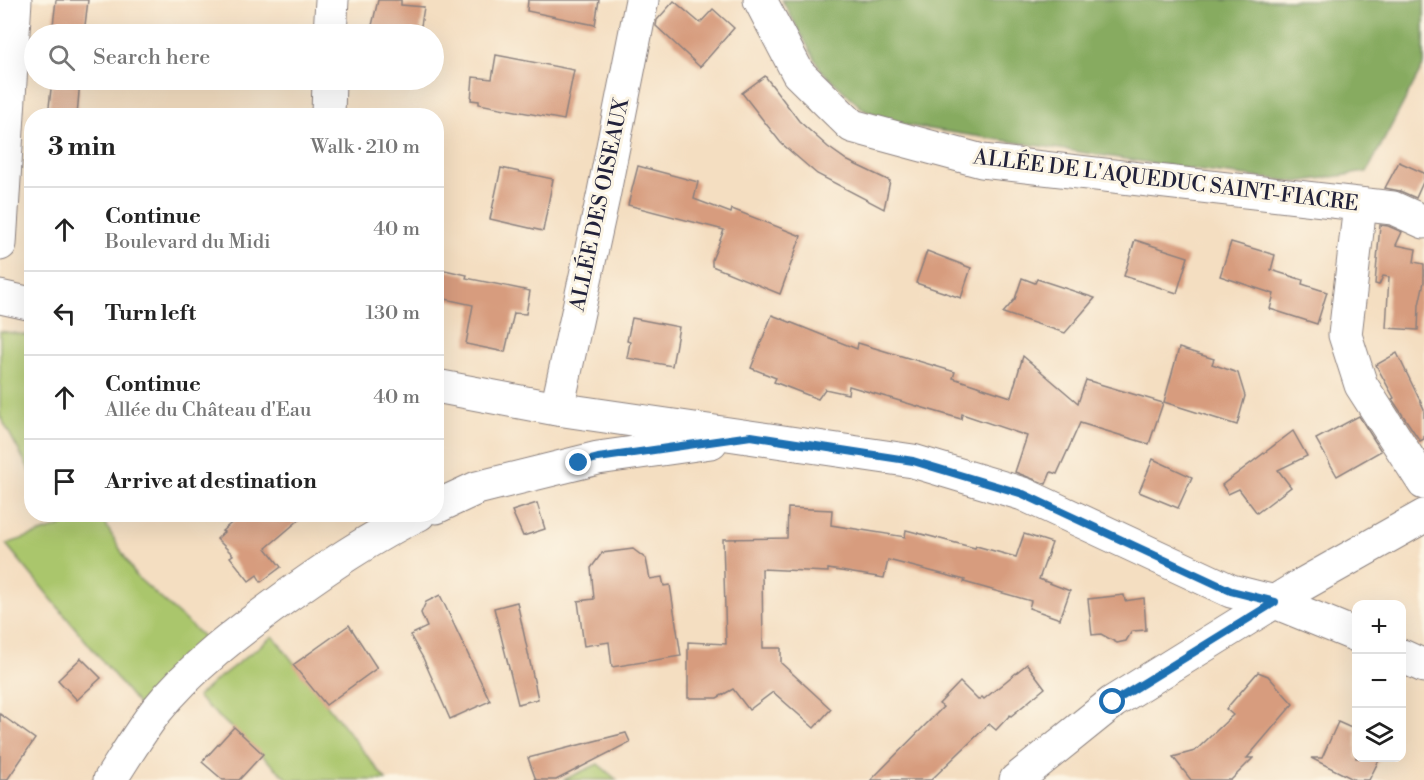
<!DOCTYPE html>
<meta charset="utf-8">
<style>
:root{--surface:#fff;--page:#f6f6f6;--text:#222;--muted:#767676;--line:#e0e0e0}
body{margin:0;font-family:"Libre Bodoni",serif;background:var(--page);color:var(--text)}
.controls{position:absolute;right:18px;bottom:18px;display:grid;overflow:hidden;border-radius:12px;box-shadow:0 6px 24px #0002}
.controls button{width:54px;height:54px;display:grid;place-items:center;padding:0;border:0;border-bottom:2px solid var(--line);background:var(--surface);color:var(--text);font:30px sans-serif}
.stop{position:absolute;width:18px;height:18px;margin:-14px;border:4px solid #1f6fb2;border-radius:50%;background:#fff}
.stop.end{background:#1f6fb2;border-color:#fff;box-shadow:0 2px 6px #0008}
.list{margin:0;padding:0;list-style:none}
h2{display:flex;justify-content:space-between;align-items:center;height:78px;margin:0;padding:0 24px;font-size:26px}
h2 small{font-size:20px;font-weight:400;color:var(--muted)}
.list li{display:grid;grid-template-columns:39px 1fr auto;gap:18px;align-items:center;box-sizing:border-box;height:84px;padding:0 24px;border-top:2px solid var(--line)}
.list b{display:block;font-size:22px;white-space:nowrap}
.list p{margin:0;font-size:20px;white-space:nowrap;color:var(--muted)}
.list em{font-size:20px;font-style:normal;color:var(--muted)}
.icon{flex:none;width:33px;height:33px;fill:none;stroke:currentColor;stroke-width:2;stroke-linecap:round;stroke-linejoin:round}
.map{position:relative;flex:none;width:1424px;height:780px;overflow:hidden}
.search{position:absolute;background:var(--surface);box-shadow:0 6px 24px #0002;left:24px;top:24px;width:420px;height:66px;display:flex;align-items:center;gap:15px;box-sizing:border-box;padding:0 21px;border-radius:33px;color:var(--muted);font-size:22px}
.panel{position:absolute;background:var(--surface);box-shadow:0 6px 24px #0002;left:24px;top:108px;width:420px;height:414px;border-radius:24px}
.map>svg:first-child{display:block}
</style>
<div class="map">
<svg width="1424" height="780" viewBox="0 0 1424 780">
<rect width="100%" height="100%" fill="#fcf5e5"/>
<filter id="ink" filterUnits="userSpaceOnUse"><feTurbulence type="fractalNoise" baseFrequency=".0167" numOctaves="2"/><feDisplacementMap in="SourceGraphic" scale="12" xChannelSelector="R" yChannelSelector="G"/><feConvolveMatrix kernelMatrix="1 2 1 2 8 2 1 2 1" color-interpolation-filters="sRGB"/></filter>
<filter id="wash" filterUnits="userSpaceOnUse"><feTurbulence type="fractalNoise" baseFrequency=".008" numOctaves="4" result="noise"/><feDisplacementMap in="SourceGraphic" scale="24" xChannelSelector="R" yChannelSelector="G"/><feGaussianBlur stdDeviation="1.35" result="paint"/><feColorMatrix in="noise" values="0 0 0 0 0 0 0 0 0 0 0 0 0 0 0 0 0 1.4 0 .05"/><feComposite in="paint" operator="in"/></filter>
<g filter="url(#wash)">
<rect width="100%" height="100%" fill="#f4dec1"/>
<g fill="#aac66c" stroke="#667454" stroke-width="1.5">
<path d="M0 331 31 336V473L0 416Z"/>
<path d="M55 515H100L136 576 218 650 151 720 6 544 61 526Z"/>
<path d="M273 636 386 780H289L197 697 216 680Z"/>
<path d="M598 764 617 780H563Z"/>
</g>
<path fill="#87ab60" stroke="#54664e" stroke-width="1.5" d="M782 0H1424V64L1367 172 1297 182 1203 171 897 124 864 110 821 70Z"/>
<g id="blocks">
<g fill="#d79c7e">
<path d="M56 0H88L84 34H52Z"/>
<path d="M378 0H401V5L424 7 420 32 401 30 400 34H370Z"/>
<path d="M528 0H599L595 25 527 11Z"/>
<path d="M674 1 700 23 713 9 734 28 700 67 656 26 657 20Z"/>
<path d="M496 55 574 70 564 120 479 104V101L471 100 473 77 492 79Z"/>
<path d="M765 76 799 121 828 147 848 161 890 181 884 209 817 174 781 143 742 93Z"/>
<path d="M52 80H80L77 116H48Z"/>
<path d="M1399 162 1424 173V180L1416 198 1400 191 1385 188Z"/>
<path d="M638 166 698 182 694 199 731 213 732 209 801 236 780 294 712 266V260L724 230 628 205Z"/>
<path d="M501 168 553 179 543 231 490 219Z"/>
<path d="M1380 225 1388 226 1402 232 1396 245 1416 249 1414 262 1424 264V282L1419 305 1418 330 1386 328 1389 277 1383 276 1379 285 1375 284Z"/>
<path d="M1135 240 1188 257 1177 293 1124 276Z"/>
<path d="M1231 242 1275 255 1271 270 1303 280 1302 284 1327 292 1317 324 1270 309 1274 294 1220 276Z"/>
<path d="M927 251 971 268 961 298 916 283Z"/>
<path d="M436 268 467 275 466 278 530 291 526 314 514 313 505 352 466 344 473 305 436 297Z"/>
<path d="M1022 278 1035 283 1037 279 1095 298 1065 333 1003 313 1015 299Z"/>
<path d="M772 315 857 349 858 343 955 372 953 378 1011 397 1023 356 1078 403 1086 380 1163 403 1149 444 1080 423 1057 474 1051 472 1046 484 1015 472 1027 436 962 414 961 419 849 386 848 394 825 389 818 399 774 382 776 378 751 368Z"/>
<path d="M632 318 679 327 672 366 627 358 630 342 627 341Z"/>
<path d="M1179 348 1214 359 1212 364 1238 373 1245 396 1237 425 1164 402Z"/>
<path d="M1397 353 1424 409V439L1420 441 1392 399 1394 398 1376 365Z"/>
<path d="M1359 416 1381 451 1337 476 1316 439Z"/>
<path d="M1293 431 1307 456 1278 470 1291 487 1257 513 1239 489 1228 494 1222 485Z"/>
<path d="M1153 459 1192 477 1178 508 1139 492Z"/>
<path d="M537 503 545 529 523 536 512 511Z"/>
<path d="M788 508 832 510 831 525 905 537 906 530 975 548 976 546 1016 557 1024 534 1052 543 1039 579 1070 591 1060 619 1029 608 1031 601 964 582 965 580 888 560 884 578 828 569V572L762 569 763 648H781V663L831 709 814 728 773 692 749 710 733 689 717 698H688V642L726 644 723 539 787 538Z"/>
<path d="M242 514H306L266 548 281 567 261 582 257 575 249 581 230 557 233 555 217 539 224 532 222 531Z"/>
<path d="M633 549 646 559 650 579 662 577 664 586 670 585 681 656 612 667 609 642 584 646 578 601 594 599 591 568 602 553Z"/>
<path d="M440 595 490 701 450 719 423 658 410 635 427 627 421 613 426 602Z"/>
<path d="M1124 595 1125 601 1144 598 1146 630 1132 631 1126 641 1117 643 1101 634 1092 635 1088 599Z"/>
<path d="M517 602 538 699 518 704 494 608Z"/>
<path d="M349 625 377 668 326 705 293 665Z"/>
<path d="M81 658 101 678 77 700 58 680Z"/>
<path d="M1027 664 1045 688 1011 716 1010 715 996 730 989 724 931 780H871L943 707 939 704 960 682 978 700 982 697 984 699Z"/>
<path d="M1258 672 1268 676 1293 704 1247 758H1253L1231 780H1191L1173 757 1195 751 1233 715 1226 709Z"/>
<path d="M0 714 35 739 7 780H0Z"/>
<path d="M1338 722 1356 730V758H1380L1369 780H1355L1311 758H1322Z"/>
<path d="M234 727 263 754 239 780H223L202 762Z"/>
<path d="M626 733 630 742 556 780H536L528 758Z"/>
</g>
</g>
</g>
<g filter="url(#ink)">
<use href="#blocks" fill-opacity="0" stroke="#8b807e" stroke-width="1.5"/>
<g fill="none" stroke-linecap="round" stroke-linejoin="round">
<g stroke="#8b807e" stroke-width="35">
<g id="minor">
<path d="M760 0 798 73 852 126 982 161 1393 208 1424 222"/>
<path d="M330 34 332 0"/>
<path d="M328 116 329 80"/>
<path d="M1360 205 1345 335 1361 385 1424 483"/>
<path d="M0 244 15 0"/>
<path d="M0 297 32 304"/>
<path d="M436 386 557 409 913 461 1023 494 1231 591 1275 602 1356 635"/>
<path d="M557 409 603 197 642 0"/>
<path d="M436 507 477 488 598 458 711 442"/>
<path d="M1402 656 1424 666"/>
<path d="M110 780C125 757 139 733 156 711 191 667 238 632 283 599 326 568 371 537 419 514"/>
<path d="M1016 780 1113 702 1300 586 1424 516"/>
</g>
</g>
<use href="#minor" stroke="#fff" stroke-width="33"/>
</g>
</g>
<g fill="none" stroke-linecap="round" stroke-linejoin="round" filter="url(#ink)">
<path stroke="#1f6fb2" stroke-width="8" d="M579 463 598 458 751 436 913 461 1023 494 1231 591 1275 602 1113 702"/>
</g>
<g text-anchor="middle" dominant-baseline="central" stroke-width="6" stroke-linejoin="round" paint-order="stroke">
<g font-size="21" fill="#22223b" stroke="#fcf5e5">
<text transform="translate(1166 181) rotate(7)">ALLÉE DE L'AQUEDUC SAINT-FIACRE</text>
<text transform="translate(600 205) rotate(-78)">ALLÉE DES OISEAUX</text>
</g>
</g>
</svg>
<div class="controls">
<button>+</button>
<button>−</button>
<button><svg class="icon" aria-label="layers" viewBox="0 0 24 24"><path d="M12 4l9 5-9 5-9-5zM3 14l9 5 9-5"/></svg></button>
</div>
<div class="stop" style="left:1113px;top:702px"></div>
<div class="stop end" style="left:579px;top:463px"></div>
<div class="search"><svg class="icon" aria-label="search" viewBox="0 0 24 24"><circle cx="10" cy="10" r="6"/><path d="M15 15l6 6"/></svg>Search here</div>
<section class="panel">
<h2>3 min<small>Walk · 210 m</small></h2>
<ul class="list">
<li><svg class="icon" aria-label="ahead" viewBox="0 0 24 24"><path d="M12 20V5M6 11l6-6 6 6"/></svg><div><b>Continue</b><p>Boulevard du Midi</p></div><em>40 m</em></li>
<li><svg class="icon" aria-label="left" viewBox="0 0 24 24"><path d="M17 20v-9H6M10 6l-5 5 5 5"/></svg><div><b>Turn left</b></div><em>130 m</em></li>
<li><svg class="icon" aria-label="ahead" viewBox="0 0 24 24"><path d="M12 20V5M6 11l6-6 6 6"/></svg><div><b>Continue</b><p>Allée du Château d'Eau</p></div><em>40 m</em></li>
<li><svg class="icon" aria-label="arrive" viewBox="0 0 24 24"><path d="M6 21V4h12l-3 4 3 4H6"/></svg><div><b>Arrive at destination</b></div></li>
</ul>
</section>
</div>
